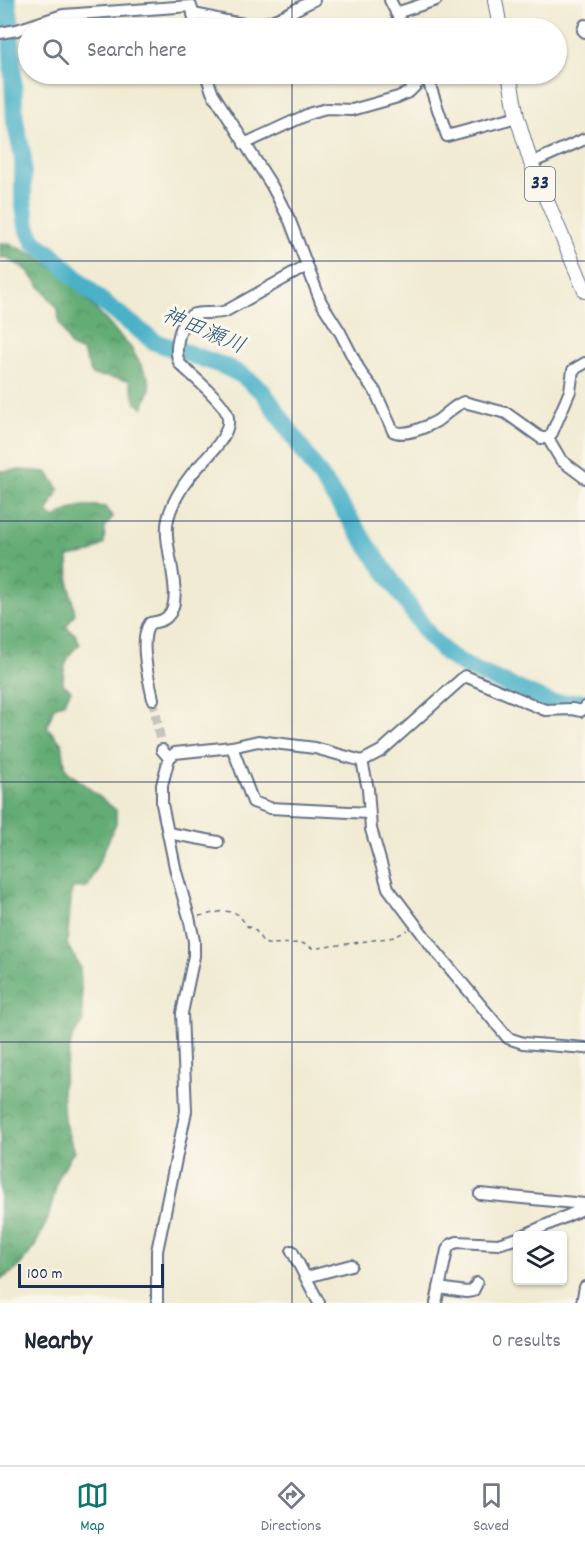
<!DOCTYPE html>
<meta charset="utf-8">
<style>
:root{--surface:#fff;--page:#f6f6f7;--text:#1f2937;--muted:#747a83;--line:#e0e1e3;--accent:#0f766e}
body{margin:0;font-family:Dekko,"Klee One",sans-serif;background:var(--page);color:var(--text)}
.controls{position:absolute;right:18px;bottom:18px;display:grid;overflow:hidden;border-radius:6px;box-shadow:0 2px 4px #0004}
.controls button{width:54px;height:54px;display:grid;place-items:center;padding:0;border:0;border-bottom:2px solid var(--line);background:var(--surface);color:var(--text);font:30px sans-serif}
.scale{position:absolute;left:18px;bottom:15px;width:146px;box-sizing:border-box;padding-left:6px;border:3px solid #1b2f5e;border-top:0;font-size:16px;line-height:21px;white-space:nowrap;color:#1b2f5e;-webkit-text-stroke:4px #fbf7ec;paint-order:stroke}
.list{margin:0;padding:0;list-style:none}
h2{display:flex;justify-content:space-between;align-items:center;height:78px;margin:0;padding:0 24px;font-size:26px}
h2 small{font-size:20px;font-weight:400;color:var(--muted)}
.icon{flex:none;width:33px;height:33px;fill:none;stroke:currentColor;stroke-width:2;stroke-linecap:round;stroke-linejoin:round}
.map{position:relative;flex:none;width:585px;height:1303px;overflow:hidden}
.search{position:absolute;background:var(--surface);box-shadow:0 2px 4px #0004;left:18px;right:18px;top:18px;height:66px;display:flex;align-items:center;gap:15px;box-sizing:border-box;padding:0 21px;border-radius:33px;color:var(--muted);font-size:22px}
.sheet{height:162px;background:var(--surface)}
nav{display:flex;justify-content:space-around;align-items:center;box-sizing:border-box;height:84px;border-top:2px solid var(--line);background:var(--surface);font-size:16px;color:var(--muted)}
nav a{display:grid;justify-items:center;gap:3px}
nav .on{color:var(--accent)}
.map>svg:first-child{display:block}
</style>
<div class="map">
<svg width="585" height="1303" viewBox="0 0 585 1303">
<defs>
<pattern id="forest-crowns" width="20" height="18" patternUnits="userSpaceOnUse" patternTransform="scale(1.5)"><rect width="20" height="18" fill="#63ac74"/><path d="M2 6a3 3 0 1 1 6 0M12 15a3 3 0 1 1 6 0" fill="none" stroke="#518c62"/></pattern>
</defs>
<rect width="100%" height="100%" fill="#fbf7ec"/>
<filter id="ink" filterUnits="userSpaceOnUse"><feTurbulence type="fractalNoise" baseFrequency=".0167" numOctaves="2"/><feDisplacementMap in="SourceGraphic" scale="12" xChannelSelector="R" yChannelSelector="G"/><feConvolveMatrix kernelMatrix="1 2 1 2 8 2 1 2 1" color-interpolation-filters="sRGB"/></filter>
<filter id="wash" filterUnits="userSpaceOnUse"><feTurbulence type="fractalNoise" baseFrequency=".008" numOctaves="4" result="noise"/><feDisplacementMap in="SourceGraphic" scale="24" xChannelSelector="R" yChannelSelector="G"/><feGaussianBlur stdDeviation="1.35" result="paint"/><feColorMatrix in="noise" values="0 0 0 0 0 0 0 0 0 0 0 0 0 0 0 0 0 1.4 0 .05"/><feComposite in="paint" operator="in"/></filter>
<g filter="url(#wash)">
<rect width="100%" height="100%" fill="#f1ebd3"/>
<g fill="url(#forest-crowns)" stroke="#3f6e69" stroke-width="1.5">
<path d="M0 243H7L35 255 68 279 131 348 149 379 150 389 143 408 136 403 129 380 92 375 83 352 71 347 59 322 58 309 27 270 6 257 0 258Z"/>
<path d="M21 470 47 472 59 489 47 513 55 518C73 506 84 504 105 507L113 517 105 526 104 544 90 553 68 557 69 585 75 613 66 627 75 634 80 644C66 655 63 668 63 684L71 690 64 703 54 707 47 727 62 744 66 770 116 810V823L88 887 72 888 67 944 80 967 83 1023 72 1037 62 1087 64 1121 74 1151 59 1175 48 1219 34 1248 16 1270 0 1280V471Z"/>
</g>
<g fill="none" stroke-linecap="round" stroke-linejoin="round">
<path stroke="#49b1c8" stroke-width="18" d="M7 0 10 18 15 121 23 158V200L27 226 34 242 51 254 100 300 155 342 224 366 242 375 263 392 430 637 447 654 469 668 553 704 585 702"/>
</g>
</g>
<g filter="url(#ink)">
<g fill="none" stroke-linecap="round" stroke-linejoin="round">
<path stroke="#c6c5bc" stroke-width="10" stroke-dasharray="10 5" stroke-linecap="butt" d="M153 699 162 750"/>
<g stroke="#667187" stroke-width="14">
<g id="minor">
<path d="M390 0 404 28"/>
<path d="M192 9 196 28"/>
<path d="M396 13 436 0"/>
<path d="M193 14C214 17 237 26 258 24 277 22 297 8 314 0"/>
<path d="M585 25 583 30 585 32"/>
<path d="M0 33 17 30 63 15 191 6"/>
<path d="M206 74 212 92 272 186 290 221 321 302 340 332 361 373 375 391 393 431C404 437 426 427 437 421 446 415 454 405 464 402L506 413 541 438H548L552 433 570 391 573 370 585 363"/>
<path d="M426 74 447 136 517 117"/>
<path d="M244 144 311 113 327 109 352 110 398 97 409 92 426 75"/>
<path d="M531 163 585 139"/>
<path d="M548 438 561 460 585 478"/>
<path d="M153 699C149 680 138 639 150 623 155 622 162 622 167 617 187 599 161 545 168 519 171 505 182 486 191 475 202 461 235 435 227 414 223 401 190 374 180 364 173 352 179 322 192 315 198 311 215 315 226 311L307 266"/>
<path d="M232 747 253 802 270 808 369 813"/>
<path d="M169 758 175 753 232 747 258 741 315 748 362 761 381 751 465 676 545 710 572 709 581 711 585 707"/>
<path d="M362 761 368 789 371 829 388 888 433 948 508 1038 523 1043 585 1048"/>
<path d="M168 833 218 842"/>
<path d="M480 1194 585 1204"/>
<path d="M522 1236 585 1208"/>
<path d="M292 1251 319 1303"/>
<path d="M307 1277 351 1265"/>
<path d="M439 1288 466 1292 473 1291 477 1283"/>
<path d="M157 1303V1251L186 1111 182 1013 194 956V941L189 917 176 872 162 804V785L169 758 162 750"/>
<path d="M436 1303 447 1250 450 1245 457 1242 498 1244 518 1238"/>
<path d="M582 1303 585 1287"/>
</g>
</g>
<g stroke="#667187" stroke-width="16">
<g id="major">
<path d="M495 0 500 28"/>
<path d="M509 74 517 117 531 163 585 291"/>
</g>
</g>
<path stroke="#667187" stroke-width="1.5" stroke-dasharray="4.5 4.5" stroke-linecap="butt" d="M199 916 224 911 233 912 239 915 247 926 256 931 263 942 267 944 302 943 312 948H318L395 937 407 930"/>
<use href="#minor" stroke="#fff" stroke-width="10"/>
<use href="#major" stroke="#fff" stroke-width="14"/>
</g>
</g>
<path fill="none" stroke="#1b2f5e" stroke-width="1.5" stroke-opacity="0.55" d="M292 0V28M292 74V1303M0 261H585M0 521H585M0 782H585M0 1042H585"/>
<g text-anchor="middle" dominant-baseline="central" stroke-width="6" stroke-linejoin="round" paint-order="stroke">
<rect fill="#fbf7ec" stroke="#5e6b89" stroke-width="1.5" x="525" y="167" width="30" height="34" rx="4.5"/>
<g font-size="20" font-weight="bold" fill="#1b2f5e">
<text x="540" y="184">33</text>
</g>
<g font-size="22" font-style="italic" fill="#2b5c83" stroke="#fbf7ec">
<text transform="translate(203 332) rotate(23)">神田瀬川</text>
</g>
</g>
</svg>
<div class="controls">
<button><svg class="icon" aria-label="layers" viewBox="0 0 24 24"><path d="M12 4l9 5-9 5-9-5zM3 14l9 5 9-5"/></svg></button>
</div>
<div class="scale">100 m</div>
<div class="search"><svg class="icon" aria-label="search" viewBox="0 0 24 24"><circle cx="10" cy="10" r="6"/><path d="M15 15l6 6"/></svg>Search here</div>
</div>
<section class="sheet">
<h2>Nearby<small>0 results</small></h2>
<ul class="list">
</ul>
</section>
<nav>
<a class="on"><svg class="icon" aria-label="map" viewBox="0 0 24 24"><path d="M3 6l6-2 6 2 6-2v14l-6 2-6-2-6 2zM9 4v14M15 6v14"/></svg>Map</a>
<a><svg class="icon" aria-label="directions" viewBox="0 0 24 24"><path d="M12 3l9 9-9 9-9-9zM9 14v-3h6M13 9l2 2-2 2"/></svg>Directions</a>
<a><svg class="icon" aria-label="saved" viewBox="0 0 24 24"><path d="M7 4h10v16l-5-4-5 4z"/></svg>Saved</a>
</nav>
